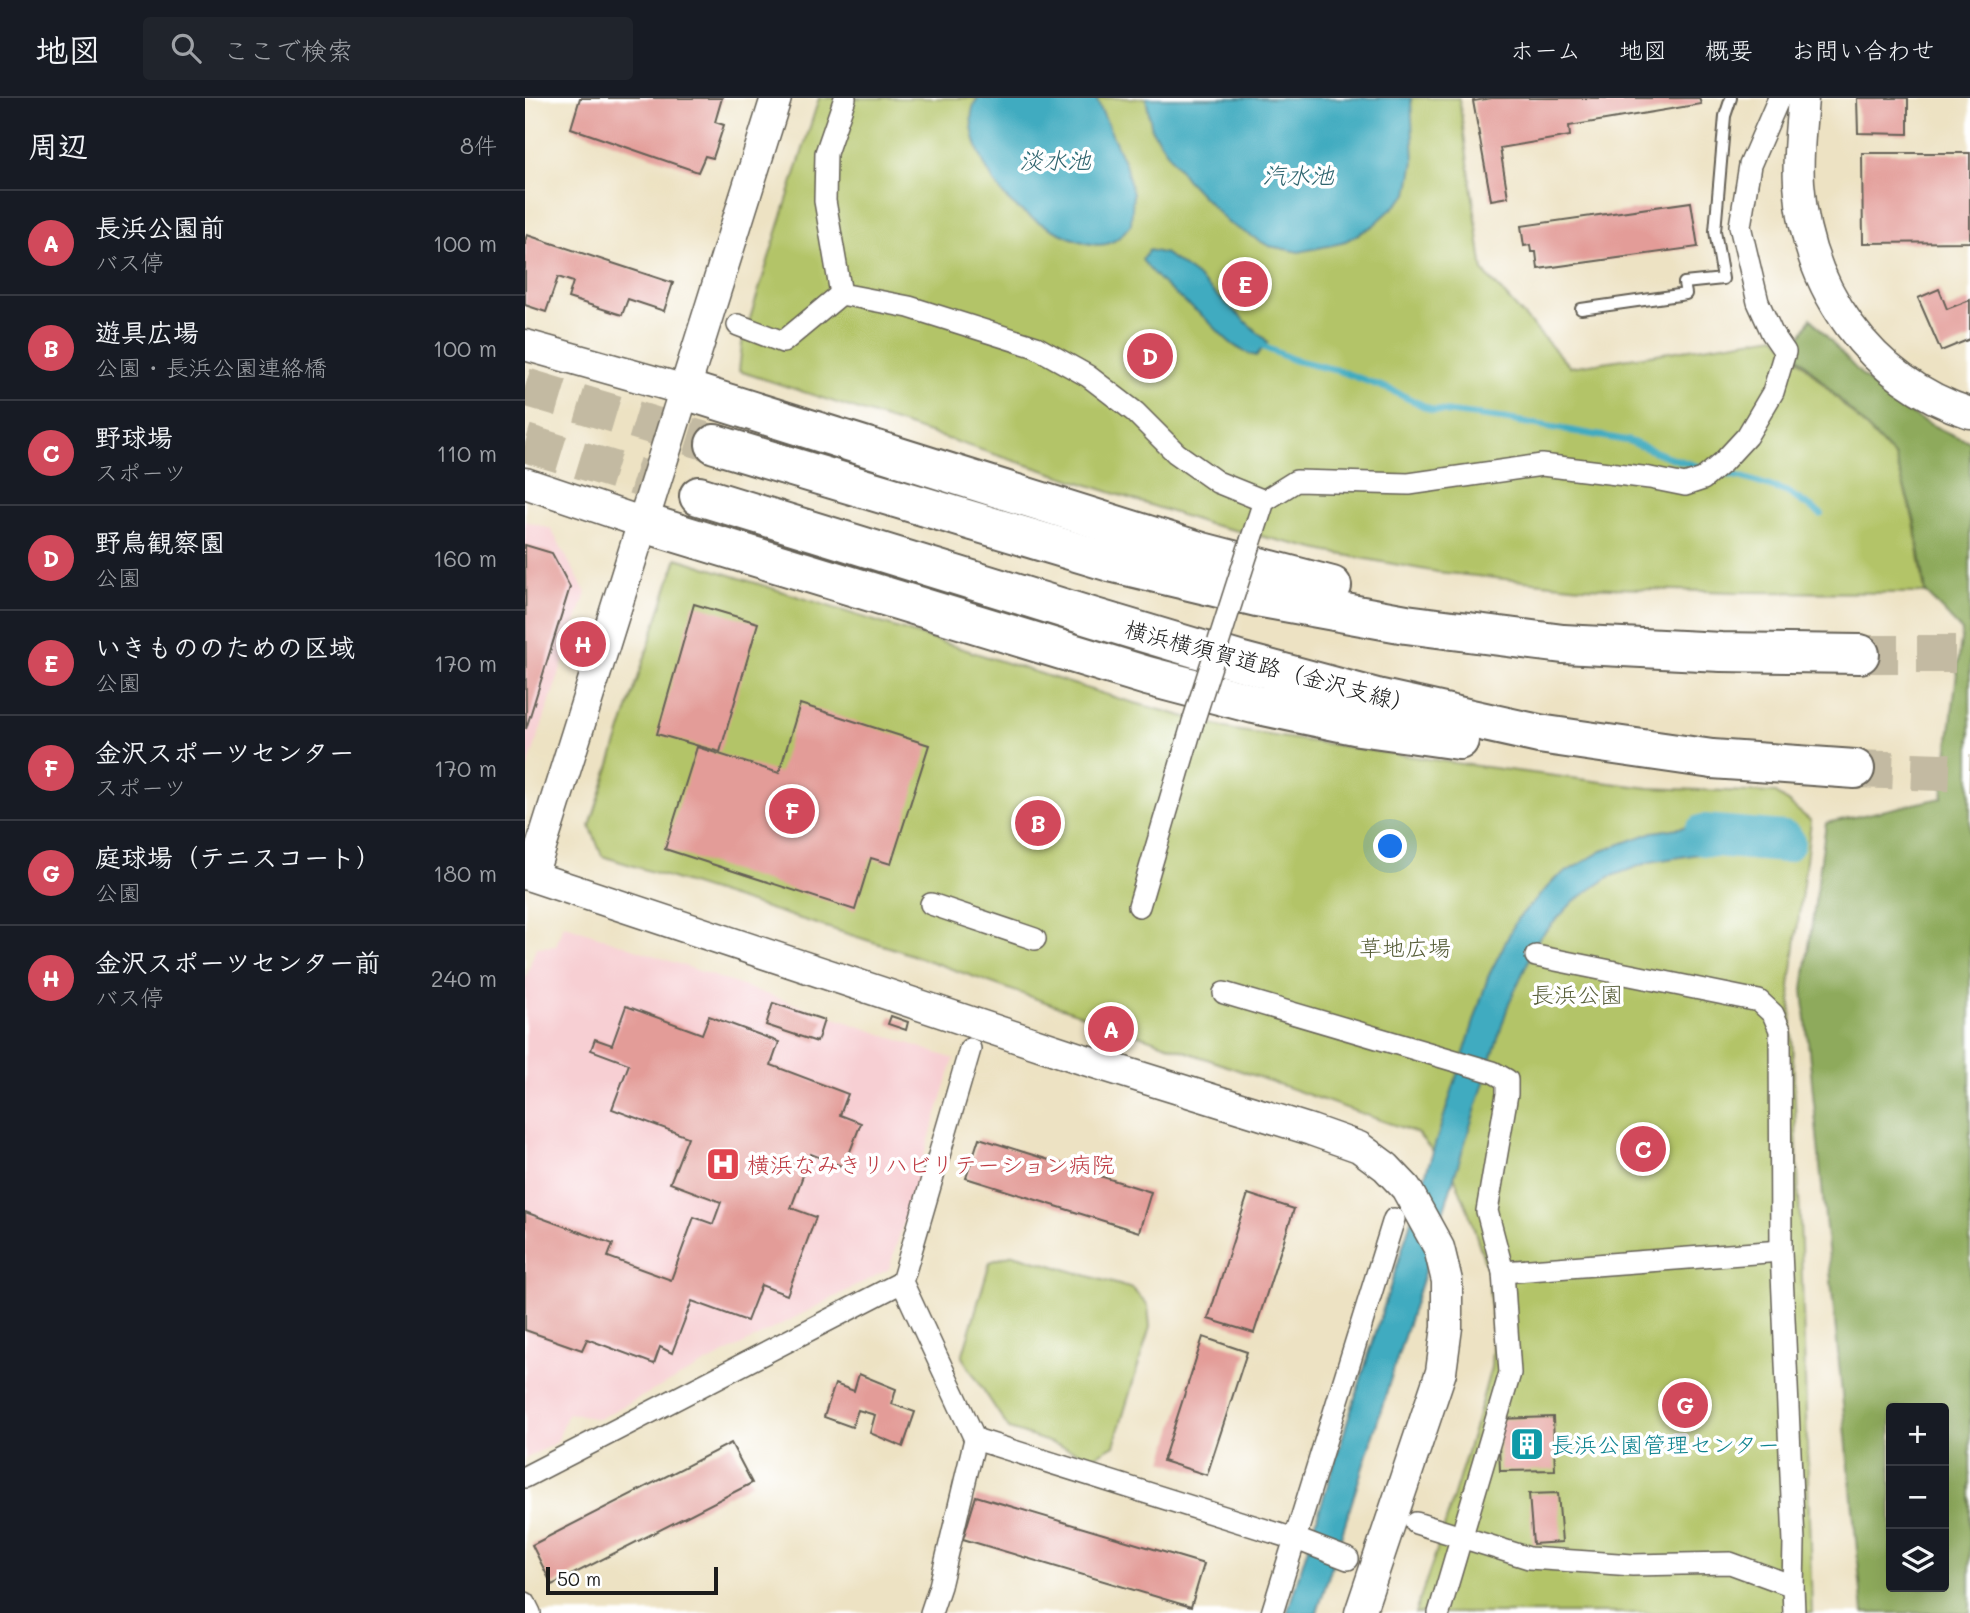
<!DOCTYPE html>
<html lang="ja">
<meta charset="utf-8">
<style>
:root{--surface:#171b24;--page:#20242c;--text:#f1f3f6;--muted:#9ea1a6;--line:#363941;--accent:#d1495b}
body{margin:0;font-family:Mali,"Klee One",sans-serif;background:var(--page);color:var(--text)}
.controls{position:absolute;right:21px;bottom:21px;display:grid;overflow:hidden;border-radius:7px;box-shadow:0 7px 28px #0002}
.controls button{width:63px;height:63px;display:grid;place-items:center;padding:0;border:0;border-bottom:2px solid var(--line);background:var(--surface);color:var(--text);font:35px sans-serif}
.scale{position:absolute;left:21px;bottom:18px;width:172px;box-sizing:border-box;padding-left:7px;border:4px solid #1c1c1c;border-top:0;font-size:19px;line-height:24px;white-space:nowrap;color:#1c1c1c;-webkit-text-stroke:5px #fff;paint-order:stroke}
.you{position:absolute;left:866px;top:749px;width:24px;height:24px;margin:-18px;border:5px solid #fff;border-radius:50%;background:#1a73e8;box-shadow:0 0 0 10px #1a73e833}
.badge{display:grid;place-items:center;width:46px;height:46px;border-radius:50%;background:var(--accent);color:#fff;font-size:23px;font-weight:700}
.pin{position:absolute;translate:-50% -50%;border:4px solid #fff;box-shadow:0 2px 7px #0006}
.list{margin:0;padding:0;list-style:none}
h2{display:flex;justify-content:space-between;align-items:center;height:91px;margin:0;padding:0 28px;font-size:30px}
h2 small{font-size:23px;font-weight:400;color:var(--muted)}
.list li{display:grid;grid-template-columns:46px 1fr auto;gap:21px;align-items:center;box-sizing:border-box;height:105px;padding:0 28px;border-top:2px solid var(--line)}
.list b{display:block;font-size:26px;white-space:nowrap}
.list p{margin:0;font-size:23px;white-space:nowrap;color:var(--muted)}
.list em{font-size:23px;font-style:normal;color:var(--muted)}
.icon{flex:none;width:38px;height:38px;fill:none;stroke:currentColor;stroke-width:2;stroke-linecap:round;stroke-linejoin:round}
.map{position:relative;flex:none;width:1445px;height:1515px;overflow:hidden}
header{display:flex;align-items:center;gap:42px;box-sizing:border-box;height:98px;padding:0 35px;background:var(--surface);border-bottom:2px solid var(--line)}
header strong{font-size:33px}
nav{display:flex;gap:38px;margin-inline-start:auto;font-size:24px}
.search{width:490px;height:63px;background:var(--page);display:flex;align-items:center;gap:18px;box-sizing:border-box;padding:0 24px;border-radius:7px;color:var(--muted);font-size:26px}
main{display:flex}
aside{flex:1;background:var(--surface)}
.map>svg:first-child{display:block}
</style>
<header>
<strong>地図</strong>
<div class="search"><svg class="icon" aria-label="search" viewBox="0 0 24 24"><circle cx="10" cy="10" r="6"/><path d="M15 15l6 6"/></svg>ここで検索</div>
<nav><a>ホーム</a><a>地図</a><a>概要</a><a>お問い合わせ</a></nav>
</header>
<main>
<aside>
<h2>周辺<small>8件</small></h2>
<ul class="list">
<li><span class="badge">A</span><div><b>長浜公園前</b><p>バス停</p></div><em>100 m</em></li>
<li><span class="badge">B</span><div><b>遊具広場</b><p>公園 · 長浜公園連絡橋</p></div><em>100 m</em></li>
<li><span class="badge">C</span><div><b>野球場</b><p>スポーツ</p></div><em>110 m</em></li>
<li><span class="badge">D</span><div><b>野鳥観察園</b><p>公園</p></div><em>160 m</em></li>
<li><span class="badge">E</span><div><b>いきもののための区域</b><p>公園</p></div><em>170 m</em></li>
<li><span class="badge">F</span><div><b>金沢スポーツセンター</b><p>スポーツ</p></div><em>170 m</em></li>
<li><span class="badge">G</span><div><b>庭球場（テニスコート）</b><p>公園</p></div><em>180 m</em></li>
<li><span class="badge">H</span><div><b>金沢スポーツセンター前</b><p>バス停</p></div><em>240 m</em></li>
</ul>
</aside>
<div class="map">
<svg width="1445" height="1515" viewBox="0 0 1445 1515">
<rect width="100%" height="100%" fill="#fff"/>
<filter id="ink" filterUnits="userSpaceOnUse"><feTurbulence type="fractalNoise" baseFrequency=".0143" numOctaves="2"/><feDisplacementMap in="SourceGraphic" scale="14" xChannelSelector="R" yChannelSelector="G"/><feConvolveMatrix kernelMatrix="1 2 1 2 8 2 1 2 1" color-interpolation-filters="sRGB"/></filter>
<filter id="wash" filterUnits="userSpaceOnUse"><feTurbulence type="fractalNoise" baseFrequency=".00686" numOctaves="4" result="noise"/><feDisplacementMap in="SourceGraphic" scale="28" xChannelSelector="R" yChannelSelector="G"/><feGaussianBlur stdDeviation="1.57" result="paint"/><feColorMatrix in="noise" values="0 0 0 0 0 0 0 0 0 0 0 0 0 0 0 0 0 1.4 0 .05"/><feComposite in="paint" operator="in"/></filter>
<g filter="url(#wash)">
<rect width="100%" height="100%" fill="#ede2c3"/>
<g fill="#f7cfd3">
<path d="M0 423 26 431 61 495 0 678Z"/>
<path d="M38 826 429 961 364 1171 73 1321 43 1315 32 1344 0 1361V882L11 849 31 848Z"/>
</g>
<g fill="#b3c467" stroke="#687042" stroke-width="2">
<path d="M294 0H934L958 173 1045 269 1251 238 1370 359 1389 424 1400 495 1209 494 1056 489 912 474 803 454 683 426 214 273 217 246Z"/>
<path d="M152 460 595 601 709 632 937 666 1124 690 1251 695 1286 723 1265 887 1276 1147 1287 1515H890L915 1443 951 1324 966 1269 968 1235 963 1174 943 1112 929 1078 892 1035 370 851 77 758 65 728Z"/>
<path d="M488 1156 608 1191 623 1208 625 1229 589 1347 568 1359 484 1331 437 1259 465 1164Z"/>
</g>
<path fill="#8eaa5c" stroke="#55633c" stroke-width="2" fill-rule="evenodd" d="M1286 220C1327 268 1356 305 1415 331 1425 336 1435 341 1445 343V1515H1338L1278 891 1301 725 1417 700 1437 533 1401 495 1390 424 1370 359 1268 253ZM1366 1310H1419V1489H1366Z"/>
<g fill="#41abc0" stroke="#2e646e" stroke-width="2">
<path d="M453 0H571L600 66 608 96 606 126C599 134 592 144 581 146 558 152 501 119 484 103 465 84 433 25 453 0Z"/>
<path d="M621 0H886L889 63 883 96 848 128 817 145 774 154 744 148 703 125 661 81 627 32Z"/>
<path d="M624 152 641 156 671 178 743 244 731 258C702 249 696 233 674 215 653 199 633 184 617 162Z"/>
<path d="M1179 726 1238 733 1233 762 1180 755 1125 764 1084 779 1048 804 1014 840 984 905 792 1515H762L963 879 992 821 1031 780 1077 753 1128 734Z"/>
</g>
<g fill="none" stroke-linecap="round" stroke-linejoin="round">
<path stroke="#41abc0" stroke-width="7" d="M739 249 769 262 815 273 866 292 907 312 980 321 1104 343 1141 358 1186 373 1216 379 1262 394 1296 416"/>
<path stroke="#41abc0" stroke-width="42" d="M1179 737 1259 744"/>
</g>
<g id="blocks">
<g fill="#e39c98">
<path d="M55 0H197L190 24 199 27 188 60 180 58 173 74 46 30Z"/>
<path d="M967 0H1174L1176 6 1044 28 1045 38 975 50 983 99 966 102 948 3Z"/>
<path d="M1332 0H1383V36L1333 35Z"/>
<path d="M1337 55H1445V144L1338 145Z"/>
<path d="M1166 104 1173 149 1013 171 1011 154H1006L1005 147 999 148 996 128Z"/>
<path d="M2 137 148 185 139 213 103 201 97 217 43 200 48 184 33 179 21 214 0 207V143Z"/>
<path d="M1414 191 1422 211 1445 202V241L1416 253 1393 200Z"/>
<path d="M0 447 27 455 45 489 1 631Z"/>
<path d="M169 506 233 525 195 654 132 636Z"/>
<path d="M275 606 404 647 366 766 346 760 330 812 140 751 172 649 254 675Z"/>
<path d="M248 905 299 922 292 944 241 927Z"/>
<path d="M101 908 177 936 184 918 254 944 246 967 323 996 315 1017 336 1025 319 1069 286 1056 266 1110 291 1119 262 1197 236 1187 222 1223 167 1203 147 1255 135 1249 129 1266 62 1241 57 1252 0 1232V1114L88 1146 83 1159 146 1182 169 1119 188 1126 196 1104 145 1085 163 1039 87 1011 104 966 66 952 70 941 87 947Z"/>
<path d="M366 918 383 924 381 932 363 926Z"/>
<path d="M581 927 602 933 600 940 579 934Z"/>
<path d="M454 1040 626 1094 614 1134 441 1080Z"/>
<path d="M723 1096 769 1111 729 1235 683 1221Z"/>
<path d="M678 1239 722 1254 682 1377 638 1363Z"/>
<path d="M334 1276 371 1291 367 1306 390 1314 378 1349 345 1335 350 1317 333 1312 327 1329 299 1319 310 1286 329 1293Z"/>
<path d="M1028 1319 1030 1372 975 1373 973 1321Z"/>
<path d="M206 1345 227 1385 27 1487 7 1447Z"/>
<path d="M1033 1395 1037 1444 1008 1446 1004 1396Z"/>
<path d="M451 1398 679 1466 666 1509 438 1441Z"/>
</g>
</g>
</g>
<g filter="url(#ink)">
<use href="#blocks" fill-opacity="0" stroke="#656156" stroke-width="2"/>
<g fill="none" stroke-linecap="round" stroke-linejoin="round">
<g stroke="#c3baa2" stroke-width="38" stroke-dasharray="38 19" stroke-linecap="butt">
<path d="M0 289 190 346"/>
<path d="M0 345 174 398"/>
<path d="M1335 556H1445"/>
<path d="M1330 671 1445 675"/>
</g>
<g stroke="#656156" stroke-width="14">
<path id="lane" d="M1056 211 1161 196 1159 185 1198 181 1190 133 1200 18 1206 0"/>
</g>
<g stroke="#656156" stroke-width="24">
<g id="street">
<path d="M320 0 301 55 300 103 316 196 384 209 511 249 563 278 610 314 651 355 692 384 739 403"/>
<path d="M213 227 258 244 316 196"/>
<path d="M726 443 739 403 771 383 884 386 1017 367 1125 380 1160 387 1178 381 1198 364 1222 338 1248 294 1260 254 1247 235 1233 204 1215 128 1225 67 1254 0"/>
<path d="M406 806 510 841"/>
<path d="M614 808 668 624"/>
<path d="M1011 858 1234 903 1248 916 1255 932 1256 1153 1269 1444 1268 1488"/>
<path d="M699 895 968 974 982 982V996L962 1113 978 1174 985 1275 914 1515"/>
<path d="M445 951 377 1184 450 1341"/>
<path d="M978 1174 1256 1153"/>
<path d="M0 1379 377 1184"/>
<path d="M891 1425 1004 1460 1108 1467 1205 1465 1268 1488 1269 1515"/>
<path d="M0 1505 5 1515"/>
<path d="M406 1515 415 1488 450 1341 779 1444 823 1461"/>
<path d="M747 1515 869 1121"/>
</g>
</g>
<g stroke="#656156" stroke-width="33">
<g id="secondary">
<path d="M1278 0C1276 28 1272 58 1274 85 1281 190 1344 282 1445 315"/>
<path d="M0 247 160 292"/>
<path d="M0 385 116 424"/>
<path d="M0 776 554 960 786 1032 834 1049 861 1069 881 1090 914 1150 922 1183V1229L916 1274 835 1515"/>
<path d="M7 778 251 0"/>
</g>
</g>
<g stroke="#656156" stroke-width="42">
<g id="highway">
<path d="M160 292 677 454 807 488"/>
<path d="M190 346 585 464 732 499 881 526 1038 546 1196 554 1335 556"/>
<path d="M174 398 570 520 714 563 852 600 1014 636 1187 661 1330 671"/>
<path d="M116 424 622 578 729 606 834 628 934 642"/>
</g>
</g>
<use href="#lane" stroke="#fff" stroke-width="10"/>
<use href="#street" stroke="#fff" stroke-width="21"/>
<use href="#secondary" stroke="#fff" stroke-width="30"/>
<use href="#highway" stroke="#fff" stroke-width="38"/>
<g stroke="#656156" stroke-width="24" stroke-linecap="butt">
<path id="street-bridge" d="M668 624 726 443"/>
</g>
<use href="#street-bridge" stroke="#fff" stroke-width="21"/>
</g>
</g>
<defs>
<g id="hospital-square" transform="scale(1.75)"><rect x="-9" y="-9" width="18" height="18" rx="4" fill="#e0444e" stroke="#fff"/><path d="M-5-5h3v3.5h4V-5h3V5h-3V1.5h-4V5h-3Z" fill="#fff"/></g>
<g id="building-square" transform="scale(1.75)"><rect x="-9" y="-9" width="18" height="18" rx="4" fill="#0f9aa8" stroke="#fff"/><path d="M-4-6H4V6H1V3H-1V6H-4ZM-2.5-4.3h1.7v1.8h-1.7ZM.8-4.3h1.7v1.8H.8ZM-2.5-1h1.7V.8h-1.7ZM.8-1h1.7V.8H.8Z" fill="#fff"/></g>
</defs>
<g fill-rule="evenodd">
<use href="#hospital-square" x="198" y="1066"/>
<use href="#building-square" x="1002" y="1346"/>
</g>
<g text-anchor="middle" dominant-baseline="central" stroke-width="7" stroke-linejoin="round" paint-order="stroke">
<g font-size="23" fill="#1c1c1c" stroke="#fff">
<text transform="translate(745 568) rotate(15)">横浜横須賀道路（金沢支線）</text>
</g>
<g font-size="23" fill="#585f3a" stroke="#fff">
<text x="880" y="849">草地広場</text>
<text x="1052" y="896">長浜公園</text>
</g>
<g font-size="23" fill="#be3a42" stroke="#fff" text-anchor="start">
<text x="222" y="1066">横浜なみきリハビリテーション病院</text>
</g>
<g font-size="23" fill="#0d838f" stroke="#fff" text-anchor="start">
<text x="1026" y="1346">長浜公園管理センター</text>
</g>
<g font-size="24" font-style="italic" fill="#2e646e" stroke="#fff">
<text x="530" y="61">淡水池</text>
<text x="773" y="76">汽水池</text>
</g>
</g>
</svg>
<div class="controls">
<button>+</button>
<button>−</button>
<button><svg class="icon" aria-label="layers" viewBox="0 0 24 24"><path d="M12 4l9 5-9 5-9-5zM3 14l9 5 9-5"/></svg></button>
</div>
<div class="scale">50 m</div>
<div class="you"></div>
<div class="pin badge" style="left:586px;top:931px">A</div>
<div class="pin badge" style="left:513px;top:725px">B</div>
<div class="pin badge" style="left:1118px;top:1051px">C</div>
<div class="pin badge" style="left:625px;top:258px">D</div>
<div class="pin badge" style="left:720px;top:186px">E</div>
<div class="pin badge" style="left:267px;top:713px">F</div>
<div class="pin badge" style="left:1160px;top:1307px">G</div>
<div class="pin badge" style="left:58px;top:546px">H</div>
</div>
</main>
